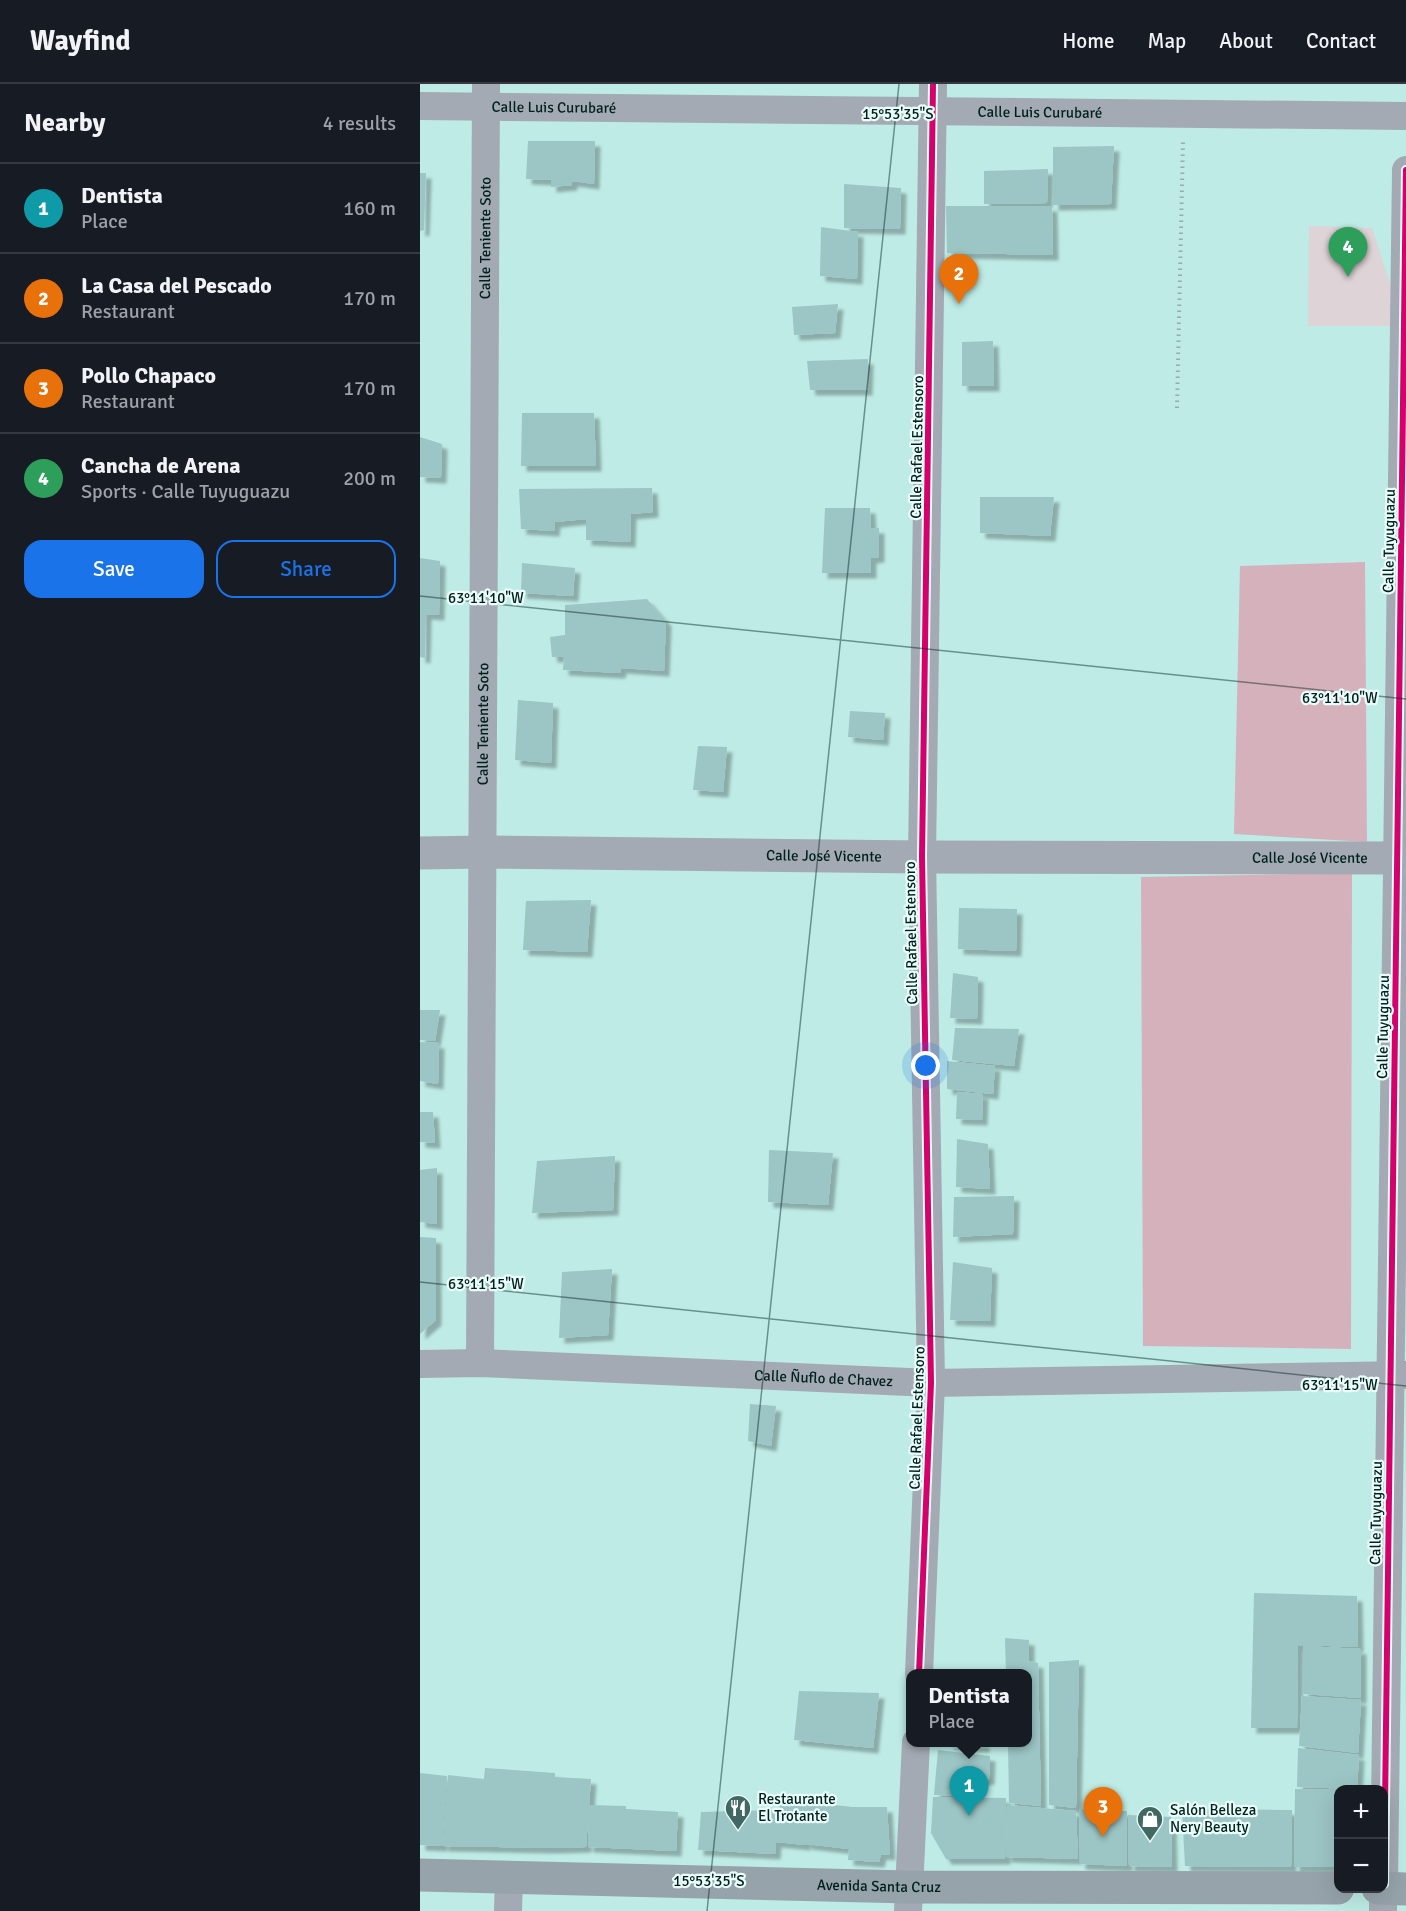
<!DOCTYPE html>
<meta charset="utf-8">
<style>
:root{--surface:#171b24;--page:#20242c;--text:#f1f3f6;--muted:#9ea1a6;--line:#363941;--accent:#1a73e8}
body{margin:0;font-family:Signika,sans-serif;background:var(--page);color:var(--text)}
.controls{position:absolute;right:18px;bottom:18px;display:grid;overflow:hidden;border-radius:12px;box-shadow:0 6px 24px #0002}
.controls button{width:54px;height:54px;display:grid;place-items:center;padding:0;border:0;border-bottom:2px solid var(--line);background:var(--surface);color:var(--text);font:30px sans-serif}
.you{position:absolute;left:506px;top:982px;width:21px;height:21px;margin:-15px;border:4px solid #fff;border-radius:50%;background:#1a73e8;box-shadow:0 0 0 9px #1a73e833}
.badge{display:grid;place-items:center;width:39px;height:39px;border-radius:50%;background:var(--accent);color:#fff;font-size:20px;font-weight:700}
.pin{position:absolute;translate:-50% -50px;filter:drop-shadow(0 2px 3px #0008)}
.pin::after{content:'';position:absolute;top:32px;width:21px;height:18px;background:inherit;clip-path:polygon(0 0,100% 0,50% 100%)}
.popup{position:absolute;left:486px;top:1585px;width:126px;height:78px;box-sizing:border-box;display:grid;place-content:center;border-radius:12px;background:var(--surface);filter:drop-shadow(0 2px 4px #0005);font-size:20px;white-space:nowrap;color:var(--muted)}
.popup b{font-size:22px;color:var(--text)}
.popup::after{content:'';position:absolute;left:50%;top:100%;margin-left:-12px;border:12px solid transparent;border-top-color:var(--surface)}
.list{margin:0;padding:0;list-style:none}
h2{display:flex;justify-content:space-between;align-items:center;height:78px;margin:0;padding:0 24px;font-size:26px}
h2 small{font-size:20px;font-weight:400;color:var(--muted)}
.list li{display:grid;grid-template-columns:39px 1fr auto;gap:18px;align-items:center;box-sizing:border-box;height:90px;padding:0 24px;border-top:2px solid var(--line)}
.list b{display:block;font-size:22px;white-space:nowrap}
.list p{margin:0;font-size:20px;white-space:nowrap;color:var(--muted)}
.list em{font-size:20px;font-style:normal;color:var(--muted)}
.actions{display:flex;gap:12px;padding:18px 24px}
.actions a{flex:1;padding:14px 0;border:2px solid var(--accent);border-radius:18px;text-align:center;font-size:21px;color:var(--accent)}
.actions .main{background:var(--accent);color:#fff}
.map{position:relative;flex:none;width:986px;height:1827px;overflow:hidden}
header{display:flex;align-items:center;gap:36px;box-sizing:border-box;height:84px;padding:0 30px;background:var(--surface);border-bottom:2px solid var(--line)}
header strong{font-size:28px}
nav{display:flex;gap:33px;margin-inline-start:auto;font-size:21px}
main{display:flex}
aside{flex:1;background:var(--surface)}
.map>svg:first-child{display:block}
</style>
<header>
<strong>Wayfind</strong>
<nav><a>Home</a><a>Map</a><a>About</a><a>Contact</a></nav>
</header>
<main>
<aside>
<h2>Nearby<small>4 results</small></h2>
<ul class="list">
<li><span class="badge" style="background:#0f9aa8">1</span><div><b>Dentista</b><p>Place</p></div><em>160 m</em></li>
<li><span class="badge" style="background:#e8710a">2</span><div><b>La Casa del Pescado</b><p>Restaurant</p></div><em>170 m</em></li>
<li><span class="badge" style="background:#e8710a">3</span><div><b>Pollo Chapaco</b><p>Restaurant</p></div><em>170 m</em></li>
<li><span class="badge" style="background:#2e9e5b">4</span><div><b>Cancha de Arena</b><p>Sports · Calle Tuyuguazu</p></div><em>200 m</em></li>
</ul>
<div class="actions"><a class="main">Save</a><a>Share</a></div>
</aside>
<div class="map">
<svg width="986" height="1827" viewBox="0 0 986 1827">
<defs>
<filter id="shadow"><feDropShadow dx="5.5" dy="5.5" stdDeviation="1.5" flood-color="#0004"/></filter>
</defs>
<rect width="100%" height="100%" fill="#beebe5"/>
<path fill="#ded3d6" d="M889 142 952 144 984 242H888Z"/>
<g fill="#d5b1bc">
<path d="M945 478 947 758 814 750 820 482Z"/>
<path d="M932 789 931 1265 723 1262 721 793Z"/>
</g>
<g fill="#9cc5c5" filter="url(#shadow)">
<path d="M108 57H175L174 100 152 97V101L131 103V96L106 95Z"/>
<path d="M694 62 691 120 633 121V63Z"/>
<path d="M628 85 627 119 564 120V87Z"/>
<path d="M0 89H6L4 146 0 147Z"/>
<path d="M424 100 481 104 480 145 424 144Z"/>
<path d="M526 122H632L633 171 527 169Z"/>
<path d="M401 143 438 148 437 195 400 192Z"/>
<path d="M418 220 415 249 374 251 372 223Z"/>
<path d="M573 257 574 302H542V258Z"/>
<path d="M448 275 447 306H390L387 277Z"/>
<path d="M102 329H174L176 382H101Z"/>
<path d="M0 353 22 360 21 394 0 393Z"/>
<path d="M232 404 233 428 211 430 210 458 166 456V435L135 438 134 447 101 445 99 405Z"/>
<path d="M560 413H634L630 452 560 449Z"/>
<path d="M405 424H450L451 444H459V473L451 474V489H402Z"/>
<path d="M0 474 20 477 19 531 6 530 5 574 0 573Z"/>
<path d="M102 479 155 484 153 512 101 509Z"/>
<path d="M227 515 246 537 244 587 201 584 200 589 143 586 144 573H132L130 553 145 551V521Z"/>
<path d="M98 616 133 619 131 679 95 676Z"/>
<path d="M430 627 465 629 463 656 428 653Z"/>
<path d="M278 662 307 663 303 708 273 706Z"/>
<path d="M171 816 167 868 103 866 106 817Z"/>
<path d="M539 824 597 825 596 867 538 865Z"/>
<path d="M533 889 558 893 557 935 530 934Z"/>
<path d="M0 926H20L15 957 0 956Z"/>
<path d="M535 944 599 945 594 982 532 976Z"/>
<path d="M0 958 19 959 18 1000 0 997Z"/>
<path d="M527 977 575 982 573 1010 527 1005Z"/>
<path d="M537 1008 563 1010 562 1036 536 1035Z"/>
<path d="M0 1028H13L15 1059 0 1058Z"/>
<path d="M537 1055 568 1060 570 1105 536 1103Z"/>
<path d="M349 1066 413 1069 408 1121 348 1118Z"/>
<path d="M195 1072 193 1126 112 1129 117 1077Z"/>
<path d="M17 1084V1140L0 1138V1086Z"/>
<path d="M594 1112 593 1150 533 1153 534 1113Z"/>
<path d="M0 1153 16 1154V1236L0 1250Z"/>
<path d="M533 1178 572 1184 570 1237 530 1236Z"/>
<path d="M192 1185 188 1251 139 1254 142 1188Z"/>
<path d="M330 1320 356 1322 351 1362 328 1357Z"/>
<path d="M834 1509 937 1512 938 1563 878 1561 877 1644H831Z"/>
<path d="M585 1554 609 1556V1577L618 1579 621 1722 589 1719 588 1658H608V1590H586Z"/>
<path d="M883 1562 941 1565V1614L883 1610Z"/>
<path d="M659 1576 656 1724 629 1721V1578Z"/>
<path d="M379 1607 459 1609 453 1664 374 1656Z"/>
<path d="M882 1612 941 1616 938 1669 879 1662Z"/>
<path d="M528 1658H564V1663L528 1660Z"/>
<path d="M878 1664 939 1671 937 1705 877 1703Z"/>
<path d="M518 1666 570 1672 569 1695 551 1697V1712L514 1711Z"/>
<path d="M65 1684 135 1689V1693L171 1695 169 1721 206 1722V1725L258 1728 256 1767 168 1763 169 1723 166 1763 131 1764 23 1762 28 1691 64 1695Z"/>
<path d="M0 1689 27 1692 22 1762 0 1761Z"/>
<path d="M875 1705 918 1706V1783H874Z"/>
<path d="M513 1713 586 1714 585 1775H526L511 1749Z"/>
<path d="M360 1717 390 1721V1718L432 1723H467L470 1771 461 1770 459 1778 428 1776 429 1765 386 1760 387 1745 385 1761 356 1758 355 1770 278 1766 281 1728 358 1726 357 1753Z"/>
<path d="M587 1721 656 1727 658 1775 586 1773Z"/>
<path d="M659 1725 707 1727V1782L660 1780Z"/>
<path d="M762 1725 872 1726 871 1783 765 1782Z"/>
<path d="M708 1731 751 1733 752 1783 709 1782Z"/>
</g>
<g fill="none" stroke-linecap="round" stroke-linejoin="round">
<path stroke="#9aaaae" stroke-width="4" stroke-dasharray="1.5 4.5" stroke-linecap="butt" d="M757 324 763 58"/>
<g stroke="#a3aab3" stroke-width="28">
<path id="s1" d="M0 22 986 32"/>
<path id="s2" d="M60 1279 66 0"/>
<path id="s3" d="M0 1280 60 1279 511 1299 986 1291"/>
<path d="M499 1590 511 1299 502 773 513 0"/>
<path d="M964 1800 986 86"/>
<path d="M88 1827 89 1793"/>
<path d="M488 1827 496 1658"/>
<path d="M963 1827V1804"/>
</g>
<path stroke="#a3aab3" stroke-width="33" id="s4" d="M0 769 63 768 502 773 986 774"/>
<g stroke="#96a3aa" stroke-width="33">
<path id="s5" d="M0 1791 489 1803 918 1804"/>
<path d="M958 1804 986 1805"/>
</g>
<g stroke="#eafdfa" stroke-width="10">
<g id="cycleway">
<path d="M499 1590 511 1299 502 773 513 0"/>
<path d="M964 1800 986 86"/>
</g>
</g>
<use href="#cycleway" stroke="#d6006c" stroke-width="6"/>
</g>
<path fill="none" stroke="#00211d" stroke-width="1.5" stroke-opacity="0.45" d="M0 512 986 615M0 1198 986 1302M287 1827 479 0"/>
<defs>
<g id="restaurant-pin" transform="scale(1.35)"><path d="M0 17L-7.5 6A9.5 9.5 0 1 1 7.5 6Z" fill="#426863" stroke="#eafdfa"/><path d="M-5-6h1v4h1v-4h1v4h1v-4h1v5L-1.5 .5V6h-2V.5L-5-1ZM5-6V6H3V1.5H1.5Q1.5-4 5-6Z" fill="#fff"/></g>
<g id="shop-pin" transform="scale(1.35)"><path d="M0 17L-7.5 6A9.5 9.5 0 1 1 7.5 6Z" fill="#426863" stroke="#eafdfa"/><path d="M-5-2.5h2.3a2.7 3.5 0 0 1 5.4 0H5L5.5 6h-11ZM-1.5-2.5h3a1.5 2.3 0 0 0-3 0Z" fill="#fff"/></g>
</defs>
<g fill-rule="evenodd">
<use href="#restaurant-pin" x="318" y="1724"/>
<use href="#shop-pin" x="730" y="1735"/>
</g>
<g text-anchor="middle" dominant-baseline="central" stroke-width="4.5" stroke-linejoin="round" paint-order="stroke">
<g font-size="15" fill="#00211d" stroke="#eafdfa">
<text stroke="none"><textPath href="#s1" startOffset="134">Calle Luis Curubaré</textPath></text>
<text stroke="none"><textPath href="#s1" startOffset="620">Calle Luis Curubaré</textPath></text>
<text stroke="none"><textPath href="#s2" startOffset="1125">Calle Teniente Soto</textPath></text>
<text transform="translate(497 363) rotate(-89)">Calle Rafael Estensoro</text>
<text transform="translate(969 457) rotate(-89)">Calle Tuyuguazu</text>
<text stroke="none"><textPath href="#s2" startOffset="639">Calle Teniente Soto</textPath></text>
<text stroke="none"><textPath href="#s4" startOffset="404">Calle José Vicente</textPath></text>
<text stroke="none"><textPath href="#s4" startOffset="890">Calle José Vicente</textPath></text>
<text transform="translate(491 849) rotate(-91)">Calle Rafael Estensoro</text>
<text transform="translate(963 943) rotate(-89)">Calle Tuyuguazu</text>
<text stroke="none"><textPath href="#s3" startOffset="404">Calle Ñuflo de Chavez</textPath></text>
<text transform="translate(497 1334) rotate(-88)">Calle Rafael Estensoro</text>
<text transform="translate(956 1429) rotate(-89)">Calle Tuyuguazu</text>
<text stroke="none"><textPath href="#s5" startOffset="459">Avenida Santa Cruz</textPath></text>
</g>
<g font-size="15" fill="#00211d" stroke="#eafdfa" text-anchor="start">
<text x="338" y="1715">Restaurante<tspan x="338" dy="17">El Trotante</tspan></text>
<text x="750" y="1726">Salón Belleza<tspan x="750" dy="17">Nery Beauty</tspan></text>
</g>
</g>
<g font-size="15" text-anchor="middle" fill="#00211d" stroke="#eafdfa" stroke-width="4.5" stroke-linejoin="round" paint-order="stroke">
<text x="478" y="35">15°53'35"S</text>
<text x="66" y="519">63°11'10"W</text>
<text x="920" y="619">63°11'10"W</text>
<text x="66" y="1205">63°11'15"W</text>
<text x="920" y="1306">63°11'15"W</text>
<text x="289" y="1802">15°53'35"S</text>
</g>
</svg>
<div class="controls">
<button>+</button>
<button>−</button>
</div>
<div class="you"></div>
<div class="pin badge" style="left:549px;top:1732px;background:#0f9aa8">1</div>
<div class="popup"><b>Dentista</b>Place</div>
<div class="pin badge" style="left:539px;top:220px;background:#e8710a">2</div>
<div class="pin badge" style="left:683px;top:1753px;background:#e8710a">3</div>
<div class="pin badge" style="left:928px;top:193px;background:#2e9e5b">4</div>
</div>
</main>
